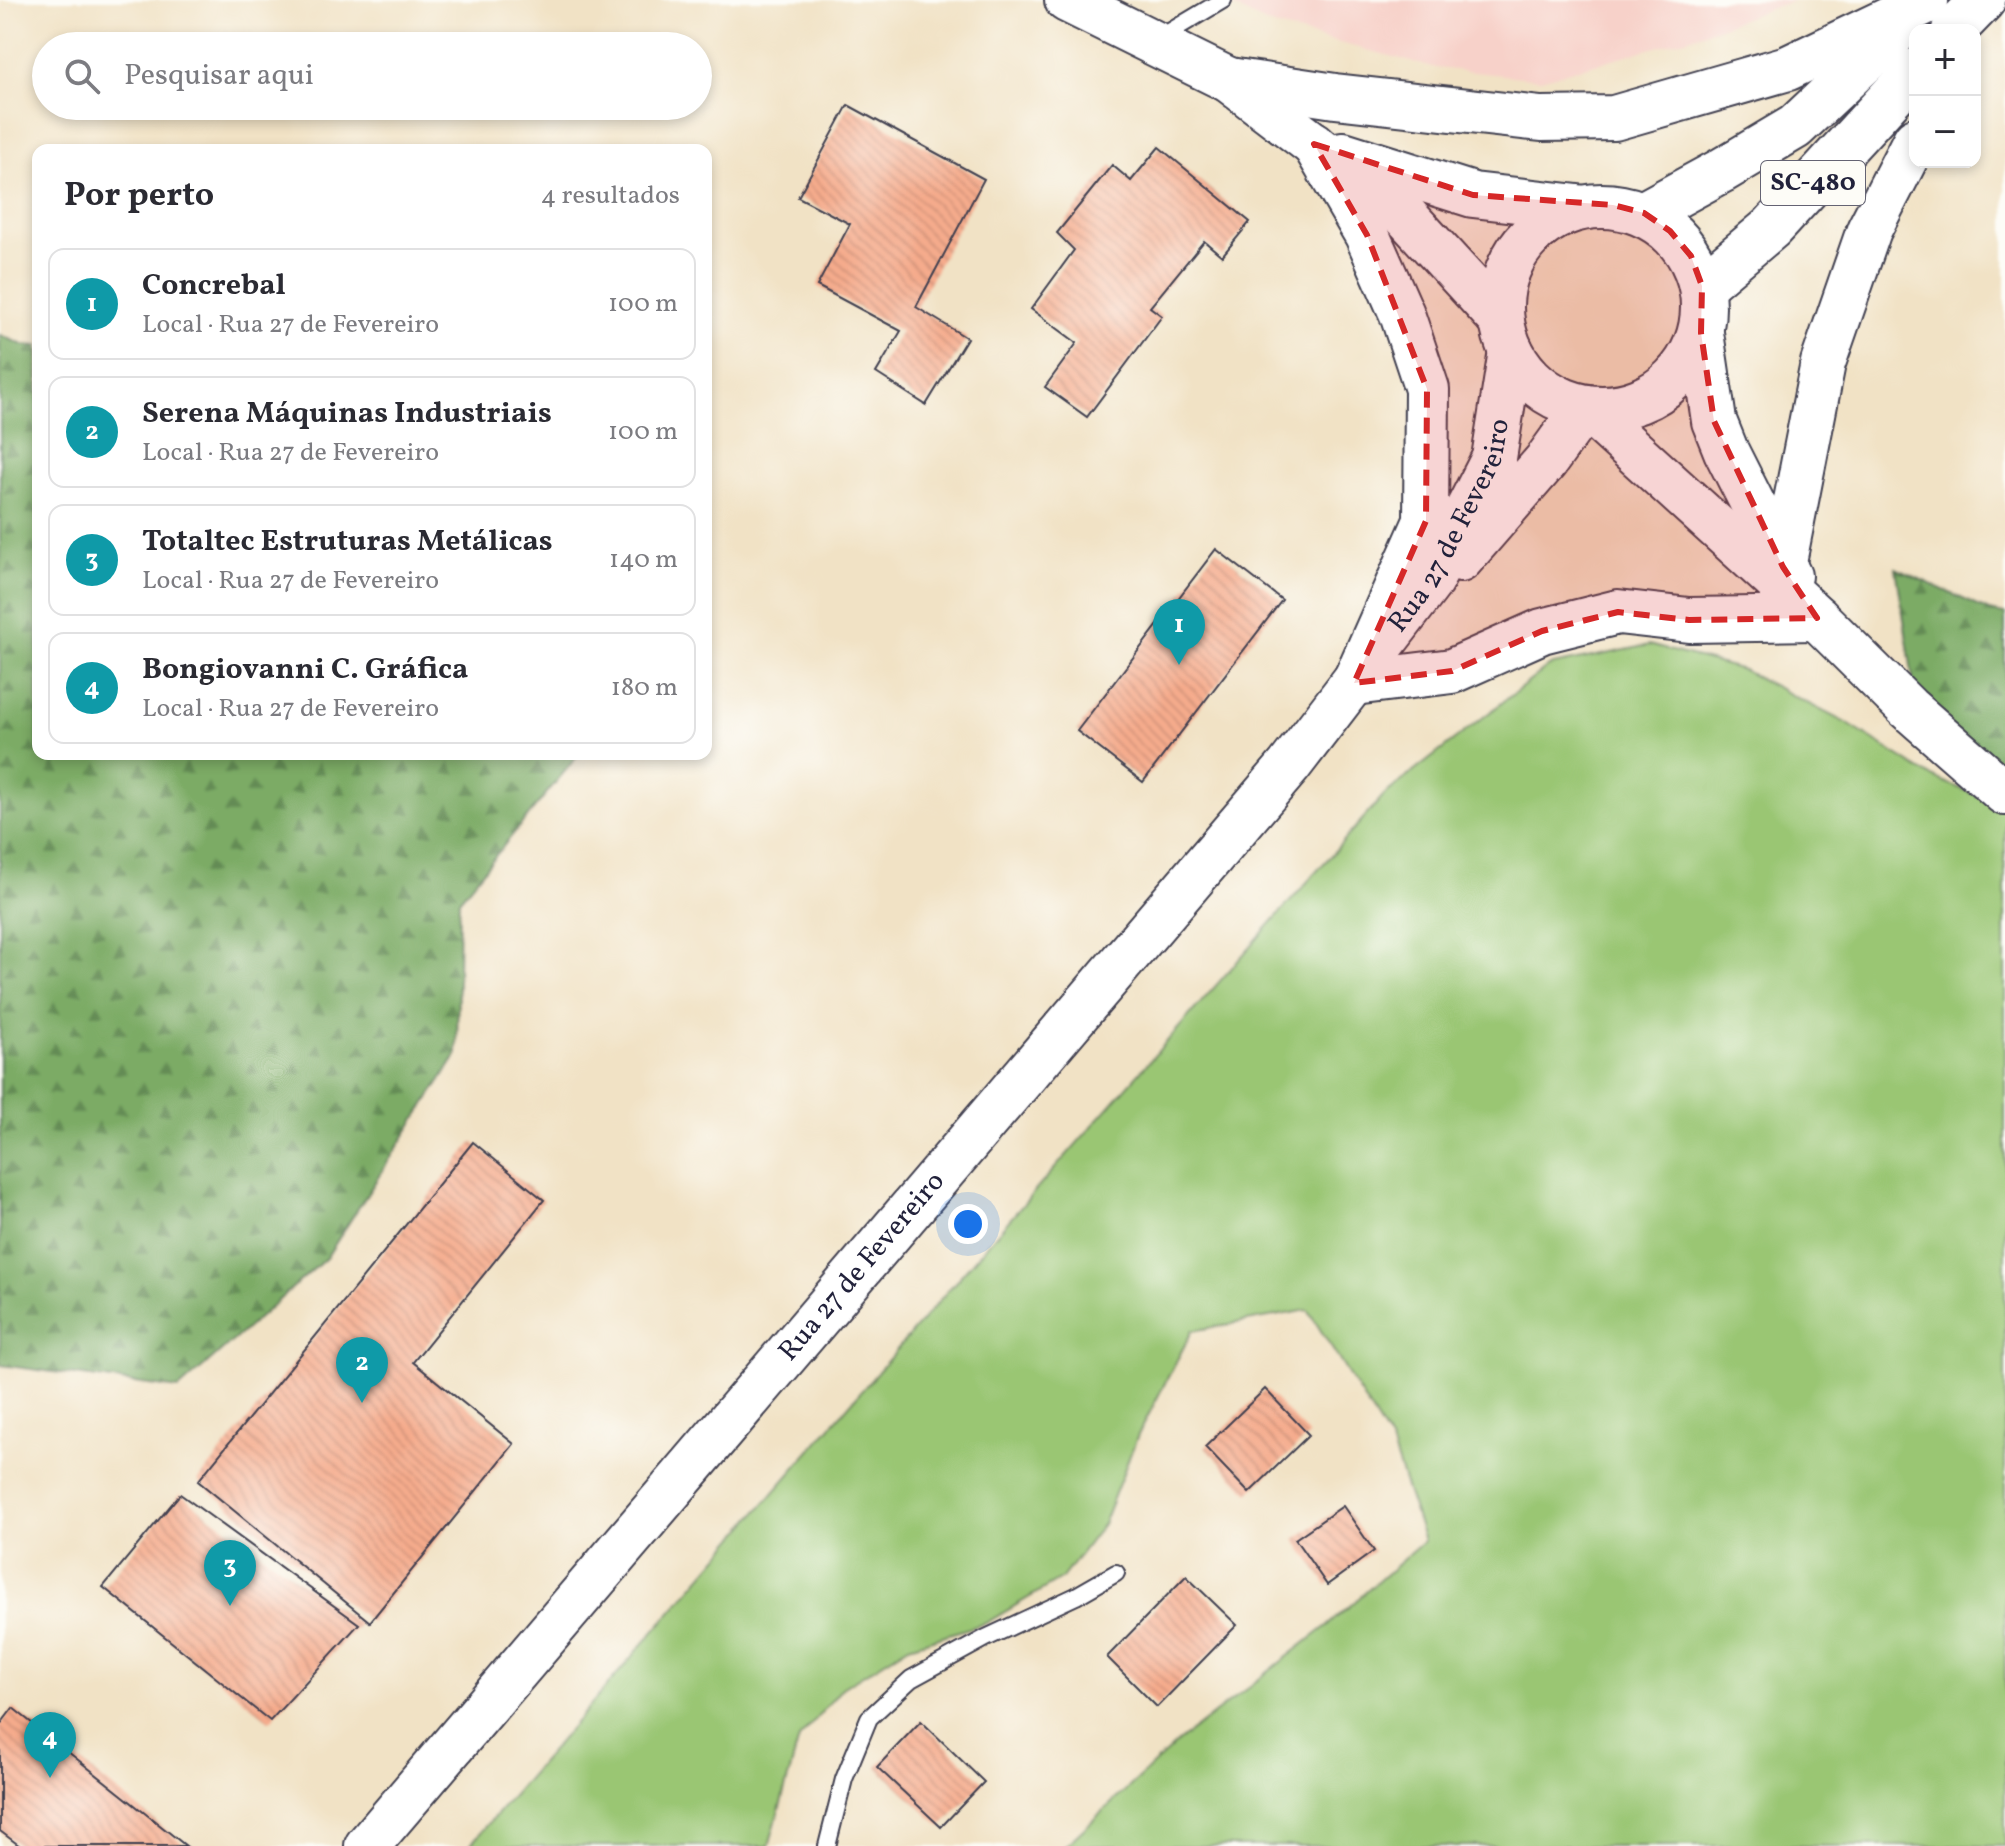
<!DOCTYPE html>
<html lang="pt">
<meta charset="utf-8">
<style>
:root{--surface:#fff;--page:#f7f7f7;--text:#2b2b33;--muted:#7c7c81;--line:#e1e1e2;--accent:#d93025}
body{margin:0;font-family:Vollkorn,serif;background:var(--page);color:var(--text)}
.controls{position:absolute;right:24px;top:24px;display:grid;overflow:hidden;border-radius:16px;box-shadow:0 4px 12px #0003}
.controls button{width:72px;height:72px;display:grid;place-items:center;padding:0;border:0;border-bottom:2px solid var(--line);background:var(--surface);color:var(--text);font:40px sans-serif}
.you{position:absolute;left:968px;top:1224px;width:28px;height:28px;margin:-20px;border:6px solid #fff;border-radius:50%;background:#1a73e8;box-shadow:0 0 0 12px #1a73e833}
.badge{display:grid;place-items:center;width:52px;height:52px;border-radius:50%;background:var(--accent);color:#fff;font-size:26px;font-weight:700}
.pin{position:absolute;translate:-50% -66px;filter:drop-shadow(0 2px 4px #0008)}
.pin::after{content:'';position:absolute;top:42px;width:28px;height:24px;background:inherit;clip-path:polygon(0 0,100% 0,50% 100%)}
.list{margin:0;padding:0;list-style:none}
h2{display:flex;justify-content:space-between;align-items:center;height:104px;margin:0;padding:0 32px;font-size:34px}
h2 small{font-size:26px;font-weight:400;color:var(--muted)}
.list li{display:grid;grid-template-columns:52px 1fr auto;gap:24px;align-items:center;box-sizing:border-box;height:112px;margin:0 16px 16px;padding:0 16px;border:2px solid var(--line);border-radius:16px}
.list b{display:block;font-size:30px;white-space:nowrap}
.list p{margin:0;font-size:26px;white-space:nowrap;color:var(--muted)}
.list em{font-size:26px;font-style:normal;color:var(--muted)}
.icon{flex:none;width:44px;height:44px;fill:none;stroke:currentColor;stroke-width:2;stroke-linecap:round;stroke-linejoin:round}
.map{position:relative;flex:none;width:2005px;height:1846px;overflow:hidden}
.search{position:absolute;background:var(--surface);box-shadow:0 4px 12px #0003;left:32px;top:32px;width:680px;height:88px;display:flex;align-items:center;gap:20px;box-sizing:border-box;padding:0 28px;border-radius:44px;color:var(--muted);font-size:30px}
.panel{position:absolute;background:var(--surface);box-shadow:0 4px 12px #0003;left:32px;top:144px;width:680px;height:616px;border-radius:16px}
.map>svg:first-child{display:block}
</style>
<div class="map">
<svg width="2005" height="1846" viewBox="0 0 2005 1846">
<defs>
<pattern id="forest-firs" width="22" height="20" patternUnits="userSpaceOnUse" patternTransform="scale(2)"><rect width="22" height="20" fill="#7bab65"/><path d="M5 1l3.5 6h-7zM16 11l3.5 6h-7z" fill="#648b54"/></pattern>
<pattern id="building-back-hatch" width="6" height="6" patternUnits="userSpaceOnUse" patternTransform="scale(2)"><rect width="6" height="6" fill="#f5ab8c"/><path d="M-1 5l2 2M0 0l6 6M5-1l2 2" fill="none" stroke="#d2937a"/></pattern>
</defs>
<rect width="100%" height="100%" fill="#fdfcf7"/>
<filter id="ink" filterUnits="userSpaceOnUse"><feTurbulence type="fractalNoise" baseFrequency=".0125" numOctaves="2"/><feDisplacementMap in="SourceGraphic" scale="16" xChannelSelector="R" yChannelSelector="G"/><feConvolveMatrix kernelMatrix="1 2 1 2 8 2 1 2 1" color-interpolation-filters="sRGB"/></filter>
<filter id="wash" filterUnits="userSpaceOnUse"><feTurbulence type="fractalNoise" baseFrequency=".006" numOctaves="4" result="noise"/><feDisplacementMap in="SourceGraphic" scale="32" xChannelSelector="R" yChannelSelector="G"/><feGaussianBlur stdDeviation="1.8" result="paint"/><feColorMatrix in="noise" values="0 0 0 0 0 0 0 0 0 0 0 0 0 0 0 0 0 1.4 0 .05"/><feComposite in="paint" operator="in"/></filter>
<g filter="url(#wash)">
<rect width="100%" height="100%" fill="#f1e2c5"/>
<path fill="#f7d1c9" d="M1218 0H1795L1689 38 1541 79 1436 68 1270 25Z"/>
<path fill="#9ac673" stroke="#5e7457" stroke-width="2" d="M1649 645 1743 670 1848 724 1930 776 2005 807V1846H1065L1178 1742 1327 1626 1424 1541 1391 1443 1308 1310 1192 1331 1138 1435 1103 1524 1062 1578 986 1623 909 1646 842 1688 799 1739 769 1846H469L982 1251 1384 795 1549 666Z"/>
<g fill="url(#forest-firs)" stroke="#4e6650" stroke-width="2">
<path d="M0 335 23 345 38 346V754H579L459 900 457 1055 326 1258 179 1389 0 1365Z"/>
<path d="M1896 568 1989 611 2005 614V768L1918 712Z"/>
</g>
<g id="blocks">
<g fill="url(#building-back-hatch)">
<path d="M848 105 984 179 916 307 967 338 926 405 876 373 901 331 817 286 850 224 798 197Z"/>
<path d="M1159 147 1250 222 1222 256 1204 241 1150 307 1162 316 1087 417 1045 387 1077 343 1031 309 1074 250 1057 233 1112 165 1131 181Z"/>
<path d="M1216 549 1282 600 1143 782 1077 731Z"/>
<path d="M473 1142 544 1200 413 1362 514 1444 370 1622 198 1481Z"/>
<path d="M1265 1389 1309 1435 1249 1493 1205 1447Z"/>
<path d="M180 1494 359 1624 270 1721 103 1587Z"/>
<path d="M1343 1506 1374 1551 1327 1585 1295 1539Z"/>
<path d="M1186 1576 1237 1625 1157 1707 1107 1657Z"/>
<path d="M13 1708 186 1846H20L0 1831V1725Z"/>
<path d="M921 1721 984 1782 941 1827 877 1767Z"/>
</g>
</g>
</g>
<g filter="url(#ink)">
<use href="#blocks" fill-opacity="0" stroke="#413f50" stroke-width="2"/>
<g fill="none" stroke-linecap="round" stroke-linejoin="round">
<g stroke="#413f50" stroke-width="20">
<g id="service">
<path d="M1156 40 1223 0"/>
<path d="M827 1846 844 1779 869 1718 911 1679 986 1638 1076 1596 1116 1573"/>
</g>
</g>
<g stroke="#413f50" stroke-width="48">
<g id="secondary">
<path d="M1460 560 1546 461 1585 407"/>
<path id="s1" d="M367 1846 1289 766 1431 581 1494 458 1511 351"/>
</g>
</g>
<g stroke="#413f50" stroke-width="48">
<g id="primary">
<path d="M1067 0 1229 80 1401 211 1501 320"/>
<path d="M1954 30 1983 0"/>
<path d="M1229 80 1335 96 1541 119 1614 118 1788 68 1926 2"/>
<path d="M1314 144 1367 235 1402 314 1427 389 1426 521 1354 683"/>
<path d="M1343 154 1473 195 1578 207"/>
<circle cx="1602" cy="307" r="101"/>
<path d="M1644 213 1721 171 1795 127 1901 27"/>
<path d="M1702 286 1771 228 1915 71"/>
<path d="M1701 333 1714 421 1726 451 1789 576"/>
<path d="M1585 407 1817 618 1908 708 2005 793"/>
<path d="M1783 567 1823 363 1869 230 1915 140"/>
<path d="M1354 683 1452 671 1542 631 1618 612 1689 620 1817 618"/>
</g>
</g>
<use href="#service" stroke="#fff" stroke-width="16"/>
<use href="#secondary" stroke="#fff" stroke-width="44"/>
<use href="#primary" stroke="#fff" stroke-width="44"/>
</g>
</g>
<path fill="#d62828" fill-opacity="0.2" stroke="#d62828" stroke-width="6" stroke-dasharray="16 10" stroke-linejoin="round" d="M1314 144 1473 195 1613 205 1644 213 1670 231 1691 256 1702 286 1701 333 1714 421 1783 567 1817 618 1689 620 1618 612 1542 631 1452 671 1354 683 1426 521 1427 389 1367 235Z"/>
<g text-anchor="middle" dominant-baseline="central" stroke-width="8" stroke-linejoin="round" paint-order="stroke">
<rect fill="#fdfcf7" stroke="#646373" stroke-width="2" x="1761" y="161" width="104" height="44" rx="6"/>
<g font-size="26" font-weight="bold" fill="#22223b">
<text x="1813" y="183">SC-480</text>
</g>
<g font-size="28" fill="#22223b" stroke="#fdfcf7">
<text stroke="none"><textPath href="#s1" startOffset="1712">Rua 27 de Fevereiro</textPath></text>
<text stroke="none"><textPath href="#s1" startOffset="762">Rua 27 de Fevereiro</textPath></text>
</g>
</g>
</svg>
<div class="controls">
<button>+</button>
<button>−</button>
</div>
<div class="you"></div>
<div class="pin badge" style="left:1179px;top:665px;background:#0f9aa8">1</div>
<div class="pin badge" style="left:362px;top:1403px;background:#0f9aa8">2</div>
<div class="pin badge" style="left:230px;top:1606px;background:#0f9aa8">3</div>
<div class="pin badge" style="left:50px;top:1778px;background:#0f9aa8">4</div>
<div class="search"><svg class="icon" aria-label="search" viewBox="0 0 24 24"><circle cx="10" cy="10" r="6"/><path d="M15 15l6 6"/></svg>Pesquisar aqui</div>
<section class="panel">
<h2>Por perto<small>4 resultados</small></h2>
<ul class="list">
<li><span class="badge" style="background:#0f9aa8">1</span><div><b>Concrebal</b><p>Local · Rua 27 de Fevereiro</p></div><em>100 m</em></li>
<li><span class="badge" style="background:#0f9aa8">2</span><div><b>Serena Máquinas Industriais</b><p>Local · Rua 27 de Fevereiro</p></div><em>100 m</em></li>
<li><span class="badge" style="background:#0f9aa8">3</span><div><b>Totaltec Estruturas Metálicas</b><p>Local · Rua 27 de Fevereiro</p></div><em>140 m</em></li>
<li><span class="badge" style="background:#0f9aa8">4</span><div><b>Bongiovanni C. Gráfica</b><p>Local · Rua 27 de Fevereiro</p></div><em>180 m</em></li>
</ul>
</section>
</div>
